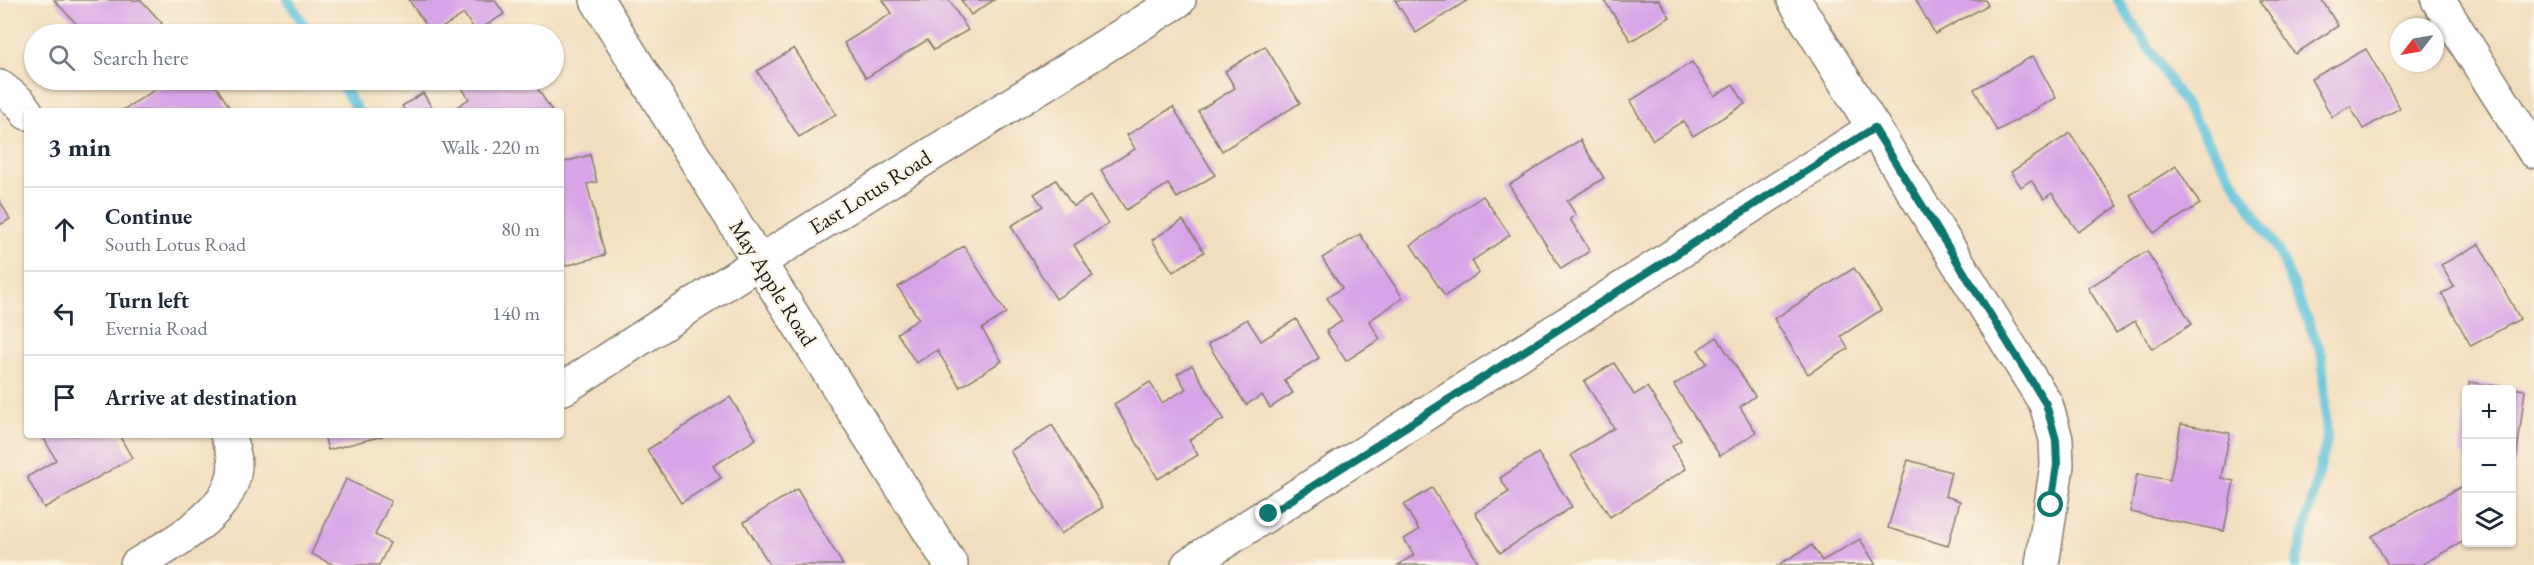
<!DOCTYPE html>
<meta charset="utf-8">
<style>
:root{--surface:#fff;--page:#f2f2f3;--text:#1f2937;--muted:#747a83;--line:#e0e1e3}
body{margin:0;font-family:"EB Garamond",serif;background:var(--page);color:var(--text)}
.controls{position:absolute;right:18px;bottom:18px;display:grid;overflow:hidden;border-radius:6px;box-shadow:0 2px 4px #0004}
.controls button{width:54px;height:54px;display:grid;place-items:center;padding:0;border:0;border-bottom:2px solid var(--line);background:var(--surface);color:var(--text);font:30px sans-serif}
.compass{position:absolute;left:2390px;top:18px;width:54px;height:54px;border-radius:50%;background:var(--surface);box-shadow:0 2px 4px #0004;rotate:239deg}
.stop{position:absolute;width:18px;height:18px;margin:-14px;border:4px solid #0f766e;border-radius:50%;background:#fff}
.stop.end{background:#0f766e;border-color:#fff;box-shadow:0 2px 6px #0008}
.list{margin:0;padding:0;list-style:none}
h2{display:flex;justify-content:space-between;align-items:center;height:78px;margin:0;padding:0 24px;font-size:26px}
h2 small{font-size:20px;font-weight:400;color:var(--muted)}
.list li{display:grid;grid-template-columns:39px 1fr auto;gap:18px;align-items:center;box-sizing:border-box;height:84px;padding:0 24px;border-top:2px solid var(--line)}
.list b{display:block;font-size:22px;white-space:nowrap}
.list p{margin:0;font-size:20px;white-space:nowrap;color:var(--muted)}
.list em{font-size:20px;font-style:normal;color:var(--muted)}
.icon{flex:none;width:33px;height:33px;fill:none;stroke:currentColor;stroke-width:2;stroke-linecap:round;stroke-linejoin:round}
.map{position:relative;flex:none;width:2534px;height:565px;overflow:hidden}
.search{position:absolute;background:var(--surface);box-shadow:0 2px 4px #0004;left:24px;top:24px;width:540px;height:66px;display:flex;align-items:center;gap:15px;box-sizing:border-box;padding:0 21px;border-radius:33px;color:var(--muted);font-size:22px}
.panel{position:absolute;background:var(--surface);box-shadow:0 2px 4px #0004;left:24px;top:108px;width:540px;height:330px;border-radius:6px}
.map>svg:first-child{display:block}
</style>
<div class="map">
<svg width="2534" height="565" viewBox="0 0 2534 565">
<rect width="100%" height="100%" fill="#fcf5e5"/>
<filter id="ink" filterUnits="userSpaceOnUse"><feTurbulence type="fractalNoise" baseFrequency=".0167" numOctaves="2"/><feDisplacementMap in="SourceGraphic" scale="12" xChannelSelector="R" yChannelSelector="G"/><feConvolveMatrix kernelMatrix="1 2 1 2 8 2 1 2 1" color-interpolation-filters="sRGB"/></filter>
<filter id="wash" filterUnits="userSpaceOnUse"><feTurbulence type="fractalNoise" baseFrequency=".008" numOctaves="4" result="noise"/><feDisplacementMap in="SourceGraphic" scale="24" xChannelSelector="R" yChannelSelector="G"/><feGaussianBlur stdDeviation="1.35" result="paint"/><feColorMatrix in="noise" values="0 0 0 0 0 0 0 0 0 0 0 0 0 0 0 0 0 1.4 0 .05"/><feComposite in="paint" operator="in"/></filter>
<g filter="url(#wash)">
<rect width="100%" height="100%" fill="#f2debf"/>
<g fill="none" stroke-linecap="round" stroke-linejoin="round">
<g stroke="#5dc1db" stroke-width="10">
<path d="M288 0 310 34"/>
<path d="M2118 0 2279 252 2322 355 2327 439 2296 565"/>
<path d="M338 80 358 111"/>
</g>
</g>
<g id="blocks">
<g fill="#d8a4e7">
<path d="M54 0H141L162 23 150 34H86Z"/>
<path d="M409 0H495L504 14 476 32 464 14 432 34Z"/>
<path d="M883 0H949L968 30 934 50 927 40 866 78 844 43 892 13Z"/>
<path d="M961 0H994L971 15Z"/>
<path d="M1395 0H1468L1416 33Z"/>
<path d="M1604 0H1659L1670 17 1631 41Z"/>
<path d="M1916 0H1985L1988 5 1935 34Z"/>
<path d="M2260 0H2322L2338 26 2295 54Z"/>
<path d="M1265 46 1300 103 1222 151 1198 111 1235 88 1225 71Z"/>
<path d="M794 48 836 114 799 137 757 71Z"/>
<path d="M2366 49 2400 108 2363 129 2350 106 2332 117 2311 79Z"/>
<path d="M2033 56 2056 98 1997 131 1974 89Z"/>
<path d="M1692 62 1714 96 1733 84 1745 104 1693 136 1683 121 1653 140 1630 101Z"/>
<path d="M171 80H176L181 86 191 80H212L232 111H121Z"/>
<path d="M457 80H532L552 111H456L455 108 469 99Z"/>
<path d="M423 93 434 111H405L402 106Z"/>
<path d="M1173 107 1215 175 1177 198 1168 184 1126 210 1101 170 1135 149 1127 135Z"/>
<path d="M2070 133 2118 206 2078 232 2052 193 2044 199 2031 180 2021 187 2011 172Z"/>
<path d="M1580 140 1604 178 1567 201 1576 215 1570 219 1590 251 1561 269 1509 185Z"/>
<path d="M590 155 597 182 587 184 605 255 565 266 561 251V163Z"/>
<path d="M2176 166 2200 204 2154 233 2130 195Z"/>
<path d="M1056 180 1073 207 1090 196 1108 224 1074 245 1093 276 1056 299 1011 226 1043 206 1034 194Z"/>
<path d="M1483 196 1510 235 1472 261 1479 273 1445 296 1411 245Z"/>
<path d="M0 201 10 219 0 225Z"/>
<path d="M1183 220 1204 252 1173 272 1152 240Z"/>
<path d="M1360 234 1403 298 1369 321 1380 339 1346 361 1326 331 1342 321 1327 298 1342 288 1322 258Z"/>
<path d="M2479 244 2520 319 2471 346 2442 294 2454 287 2441 265Z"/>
<path d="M964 246 1006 313 982 329 1002 361 960 387 937 350 916 363 897 333 919 319 898 287Z"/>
<path d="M2147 251 2192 324 2152 349 2135 321 2116 333 2088 288Z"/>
<path d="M1854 268 1881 310 1841 336 1848 349 1808 374 1774 319Z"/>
<path d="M1247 319 1261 341 1296 319 1319 358 1284 380 1293 393 1270 408 1262 395 1246 405 1208 344Z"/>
<path d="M1717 337 1755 396 1740 407 1756 432 1720 456 1674 385 1707 363 1698 350Z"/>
<path d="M1614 363 1634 395 1647 387 1681 440 1672 446 1686 469 1610 517 1571 455 1614 428 1584 381Z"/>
<path d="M1192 365 1224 419 1189 440 1198 455 1158 479 1114 404 1150 382 1162 403 1186 389 1177 374Z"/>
<path d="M2469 382 2525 390 2516 461H2512V390H2468Z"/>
<path d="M730 397 756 439 713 466 721 478 681 503 647 450Z"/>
<path d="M2465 413H2466V455L2460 454Z"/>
<path d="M2181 424 2230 433 2221 478 2234 481 2224 531 2130 512 2137 474 2170 480Z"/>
<path d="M1052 425 1103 507 1061 534 1010 451Z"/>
<path d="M42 435H119L132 458 44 508 27 477 56 460Z"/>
<path d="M324 435H383V436L328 450Z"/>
<path d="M1538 453 1572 507 1500 553 1475 513 1509 492 1500 478Z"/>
<path d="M1908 460 1951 472 1945 496 1960 501 1948 546 1888 528Z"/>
<path d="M346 479 391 501 375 535 390 543 379 565H334L311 554Z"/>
<path d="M2466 484V540L2421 565H2388L2372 536Z"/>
<path d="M1432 488 1480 565H1398L1414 555 1404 539 1419 530 1404 505Z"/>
<path d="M797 489 843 565H770L744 522Z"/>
<path d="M1860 539 1876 565H1778L1812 545 1822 561Z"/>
</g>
</g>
</g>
<g filter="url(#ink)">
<use href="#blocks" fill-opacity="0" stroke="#877d6e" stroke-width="1.5"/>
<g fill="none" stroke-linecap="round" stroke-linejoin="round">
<g stroke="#877d6e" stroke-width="36">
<g id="minor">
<path d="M597 0 759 262 951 565"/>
<path d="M1794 0 2046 404 2056 439 2057 465 2042 565"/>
<path d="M2438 0 2534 151"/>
<path d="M0 87 20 103 27 113"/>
<path d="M564 388 759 262 1179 0"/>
<path d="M137 565C180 538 260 499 227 435"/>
<path d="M1188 565 1874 128"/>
</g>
</g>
<use href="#minor" stroke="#fff" stroke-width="33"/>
</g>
</g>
<g fill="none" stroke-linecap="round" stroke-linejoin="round" filter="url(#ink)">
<path stroke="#0f766e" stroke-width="8" d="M1269 514 1874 128 2046 404 2056 440 2057 465 2051 505"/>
</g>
<g text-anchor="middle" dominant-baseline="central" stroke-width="4.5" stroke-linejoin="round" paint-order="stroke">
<g font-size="22" fill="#1c1c1c" stroke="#fcf5e5">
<text transform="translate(870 192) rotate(-32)">East Lotus Road</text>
<text transform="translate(773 283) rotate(58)">May Apple Road</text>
</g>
</g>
</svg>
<div class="controls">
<button>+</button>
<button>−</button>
<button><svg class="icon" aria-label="layers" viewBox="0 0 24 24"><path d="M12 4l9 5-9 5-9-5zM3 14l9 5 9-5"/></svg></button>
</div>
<svg class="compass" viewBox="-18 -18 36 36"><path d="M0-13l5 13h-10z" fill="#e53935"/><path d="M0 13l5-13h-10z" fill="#747a83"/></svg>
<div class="stop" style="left:2051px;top:505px"></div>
<div class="stop end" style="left:1269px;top:514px"></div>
<div class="search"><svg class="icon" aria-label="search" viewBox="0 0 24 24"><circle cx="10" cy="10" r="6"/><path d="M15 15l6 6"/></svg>Search here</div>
<section class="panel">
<h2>3 min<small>Walk · 220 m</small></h2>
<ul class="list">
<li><svg class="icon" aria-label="ahead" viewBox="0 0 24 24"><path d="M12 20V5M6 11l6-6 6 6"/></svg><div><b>Continue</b><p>South Lotus Road</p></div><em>80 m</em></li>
<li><svg class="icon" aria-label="left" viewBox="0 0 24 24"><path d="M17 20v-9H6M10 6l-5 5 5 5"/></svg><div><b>Turn left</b><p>Evernia Road</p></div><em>140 m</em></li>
<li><svg class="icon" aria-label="arrive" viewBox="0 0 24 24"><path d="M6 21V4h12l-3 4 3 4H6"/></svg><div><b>Arrive at destination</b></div></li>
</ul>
</section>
</div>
